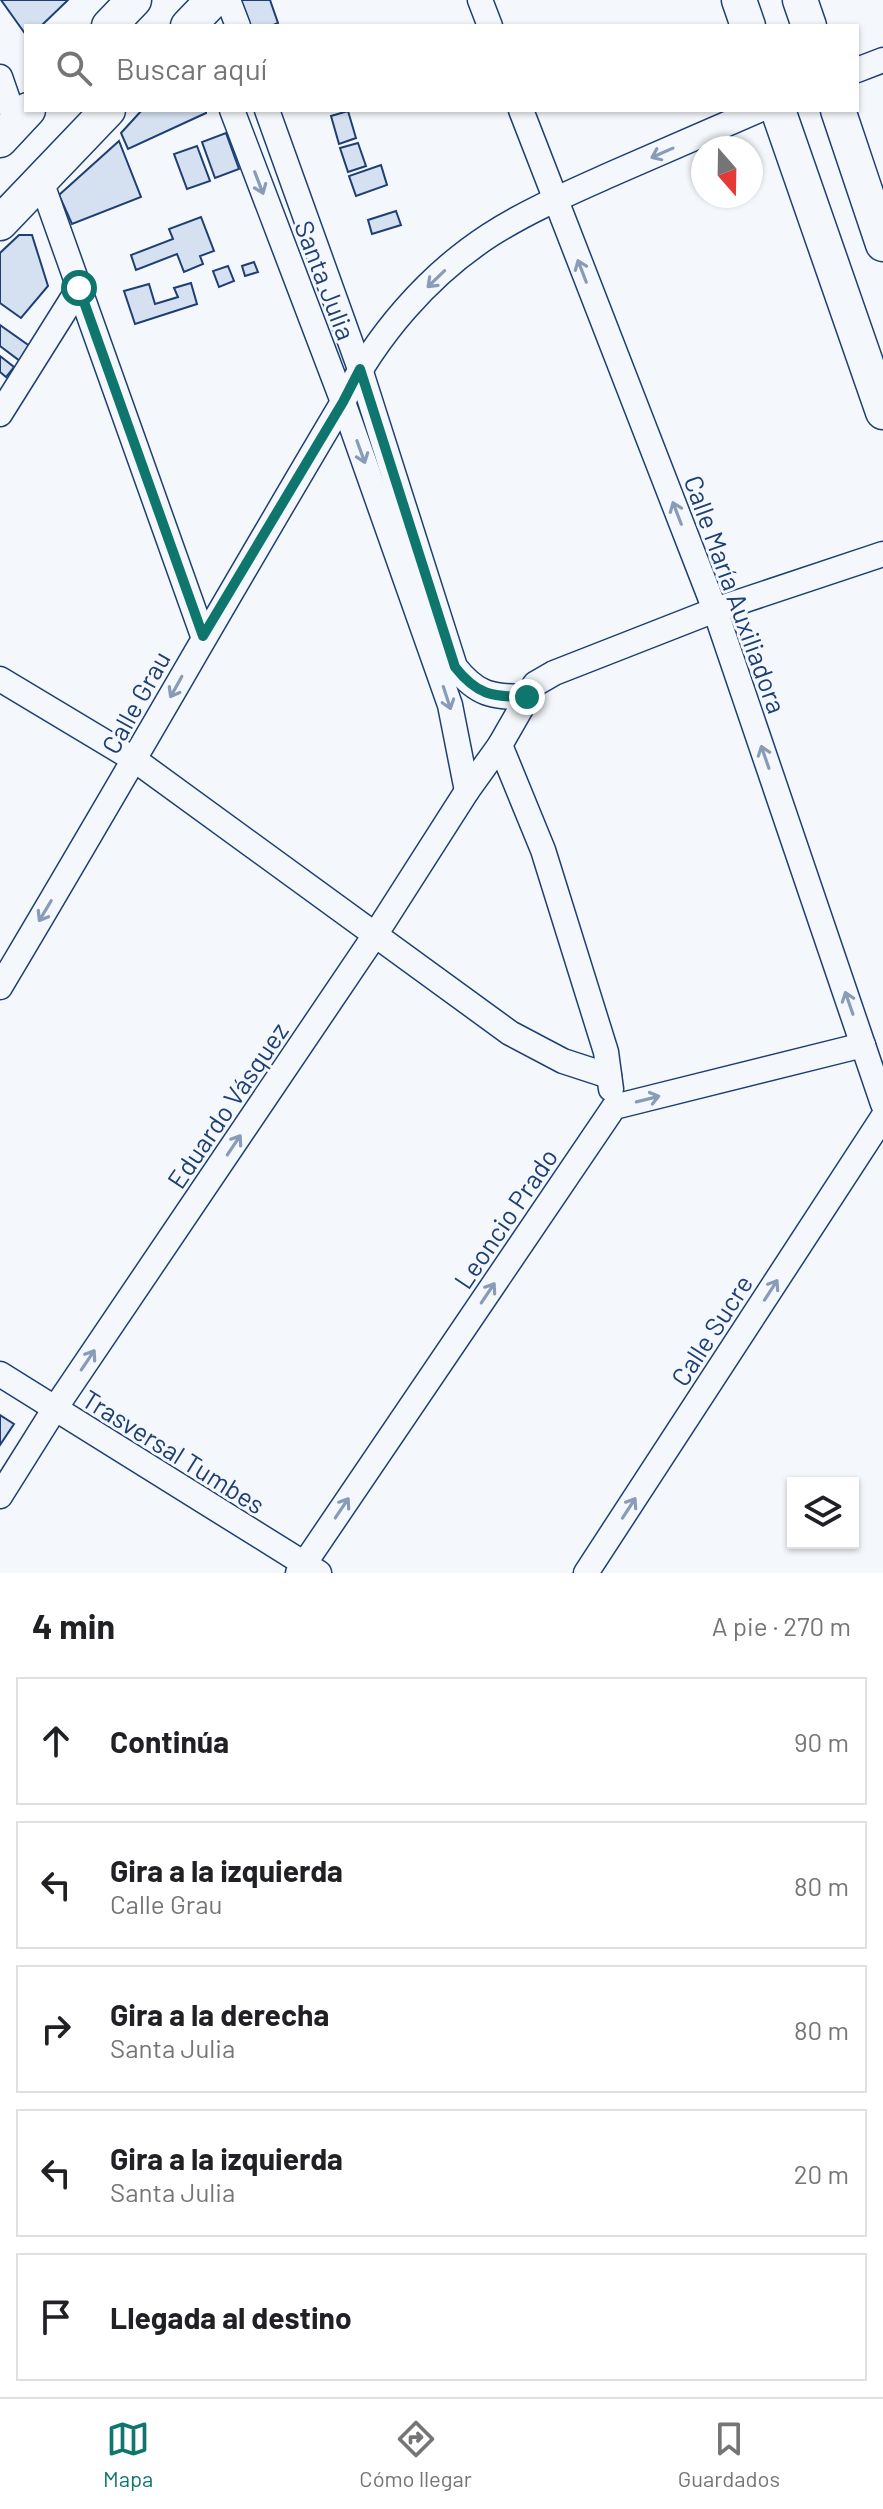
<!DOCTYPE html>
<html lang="es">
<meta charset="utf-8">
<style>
:root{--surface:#fff;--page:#f6f6f6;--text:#202124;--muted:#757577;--line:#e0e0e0;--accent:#0f766e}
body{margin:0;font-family:Barlow,sans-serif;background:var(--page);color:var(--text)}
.controls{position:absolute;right:24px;bottom:24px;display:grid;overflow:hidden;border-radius:0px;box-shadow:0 2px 6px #0004}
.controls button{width:72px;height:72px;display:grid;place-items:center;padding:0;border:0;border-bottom:2px solid var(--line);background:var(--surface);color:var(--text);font:40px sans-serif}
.compass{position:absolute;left:691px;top:136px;width:72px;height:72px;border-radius:50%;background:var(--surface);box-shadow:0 2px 6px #0004;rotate:160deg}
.stop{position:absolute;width:24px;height:24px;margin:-18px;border:6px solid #0f766e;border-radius:50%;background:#fff}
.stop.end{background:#0f766e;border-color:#fff;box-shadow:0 2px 8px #0008}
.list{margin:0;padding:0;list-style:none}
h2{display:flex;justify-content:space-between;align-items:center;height:104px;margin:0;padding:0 32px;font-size:34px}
h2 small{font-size:26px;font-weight:400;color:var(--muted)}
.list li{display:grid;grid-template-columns:52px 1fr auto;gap:24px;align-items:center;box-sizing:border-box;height:128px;margin:0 16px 16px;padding:0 16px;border:2px solid var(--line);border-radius:0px}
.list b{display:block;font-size:30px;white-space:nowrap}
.list p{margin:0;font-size:26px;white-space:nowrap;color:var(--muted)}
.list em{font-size:26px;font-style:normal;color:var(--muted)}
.icon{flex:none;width:44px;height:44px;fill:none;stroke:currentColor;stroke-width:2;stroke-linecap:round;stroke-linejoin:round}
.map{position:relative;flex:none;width:883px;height:1573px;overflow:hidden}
.search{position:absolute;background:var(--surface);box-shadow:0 2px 6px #0004;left:24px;right:24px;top:24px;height:88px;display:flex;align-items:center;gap:20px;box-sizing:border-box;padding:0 28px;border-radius:0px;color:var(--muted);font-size:30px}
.sheet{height:824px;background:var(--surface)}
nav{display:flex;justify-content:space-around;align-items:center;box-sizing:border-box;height:112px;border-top:2px solid var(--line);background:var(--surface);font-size:22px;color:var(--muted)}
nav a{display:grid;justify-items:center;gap:4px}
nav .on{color:var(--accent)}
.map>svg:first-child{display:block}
</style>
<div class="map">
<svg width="883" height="1573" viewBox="0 0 883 1573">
<rect width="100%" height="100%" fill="#f4f7fb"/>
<g fill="#d5e0f0" stroke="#1d3f73" stroke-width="2">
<path d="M1 0H68L41 26H26V35Z"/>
<path d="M239 0H270L278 23 271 26H248Z"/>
<path d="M142 110H206V113L128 149 121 133Z"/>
<path d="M348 111 356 138 339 144 331 116Z"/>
<path d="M226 133 239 169 215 178 202 142Z"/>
<path d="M119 141 141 197 72 224 59 195Z"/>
<path d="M358 143 366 166 348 172 340 148Z"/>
<path d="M197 146 210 181 187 189 174 154Z"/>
<path d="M381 165 387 185 356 196 349 176Z"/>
<path d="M396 211 401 225 372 234 368 220Z"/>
<path d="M201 217 214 251 200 256 203 264 184 272 177 254 136 270 131 255 173 239 169 229Z"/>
<path d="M19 235H32L48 286 21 318 0 303V253Z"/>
<path d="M254 262 258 272 245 276 242 266Z"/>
<path d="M228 266 234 281 219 287 213 271Z"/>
<path d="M191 283 197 304 135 324 124 291 149 284 155 304 178 297 174 288Z"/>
<path d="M0 325 31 347 20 361 0 346Z"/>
<path d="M0 356 14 367 6 377 0 372Z"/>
<path d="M0 1415 14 1424 0 1445Z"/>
</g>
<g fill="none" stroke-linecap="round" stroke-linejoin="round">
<g stroke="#1d3f73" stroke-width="27">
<g id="minor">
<path d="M228 0 238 26"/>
<path d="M480 0 490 26"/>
<path d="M857 70 883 60"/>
<path d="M0 77 16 123"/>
<path d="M232 110 343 402 450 705 467 791"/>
<path d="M267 110 360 369 455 667C477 695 492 697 527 697"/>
<path d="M521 110 715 610 883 1104"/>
<path d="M41 181 203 636"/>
<path d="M0 414 79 288"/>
<path d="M0 679 135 760 510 1033 563 1061 609 1076"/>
<path d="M500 745 543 850 606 1052 611 1089"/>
<path d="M0 987C116 793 227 597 343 402 375 337 428 275 490 235 529 210 572 192 614 173 663 152 711 131 759 110"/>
<path d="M0 1374 319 1573"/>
<path d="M0 1496 54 1410 375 935 467 791 500 745 535 684 554 673 715 610 883 554"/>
<path d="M298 1573 614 1107 863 1045"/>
<path d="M586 1573 883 1117"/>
</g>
</g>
<g stroke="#1d3f73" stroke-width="37">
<g id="secondary">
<path d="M739 0 748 26"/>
<path d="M800 0 809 26"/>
<path d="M109 26 134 0"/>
<path d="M188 26 213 0"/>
<path d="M778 110 883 412"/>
<path d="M838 110 883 244"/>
<path d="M0 140 28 110"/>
<path d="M0 223 108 110"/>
</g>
</g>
<use href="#minor" stroke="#f4f7fb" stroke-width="24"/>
<use href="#secondary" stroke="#f4f7fb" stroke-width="34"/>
</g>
<defs><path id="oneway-shaft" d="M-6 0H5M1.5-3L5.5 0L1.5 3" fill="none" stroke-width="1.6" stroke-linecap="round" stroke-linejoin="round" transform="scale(2)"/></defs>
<g stroke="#889bb7">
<use href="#oneway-shaft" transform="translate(662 153) rotate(156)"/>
<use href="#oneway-shaft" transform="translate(259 183) rotate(69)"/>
<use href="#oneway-shaft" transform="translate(582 271) rotate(-111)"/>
<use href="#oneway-shaft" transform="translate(436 279) rotate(136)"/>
<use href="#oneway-shaft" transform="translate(361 452) rotate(70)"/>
<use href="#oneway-shaft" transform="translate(677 513) rotate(-111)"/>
<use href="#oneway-shaft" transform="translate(176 687) rotate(119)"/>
<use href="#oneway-shaft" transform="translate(447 698) rotate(72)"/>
<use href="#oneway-shaft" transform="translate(765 757) rotate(-109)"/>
<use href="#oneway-shaft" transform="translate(45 911) rotate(121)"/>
<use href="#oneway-shaft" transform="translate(849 1003) rotate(-109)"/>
<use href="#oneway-shaft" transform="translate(648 1099) rotate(-14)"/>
<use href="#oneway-shaft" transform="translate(234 1145) rotate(-56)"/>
<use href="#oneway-shaft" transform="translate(771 1290) rotate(-57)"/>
<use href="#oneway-shaft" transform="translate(488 1293) rotate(-56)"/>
<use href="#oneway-shaft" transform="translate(88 1360) rotate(-56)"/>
<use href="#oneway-shaft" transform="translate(342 1508) rotate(-56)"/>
<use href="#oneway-shaft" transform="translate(629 1508) rotate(-57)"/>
</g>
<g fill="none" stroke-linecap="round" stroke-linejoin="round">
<path stroke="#0f766e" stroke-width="10" d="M79 288 203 636 343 402 360 369 455 667C477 695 492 697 527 697"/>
</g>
<g text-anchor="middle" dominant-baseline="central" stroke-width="6" stroke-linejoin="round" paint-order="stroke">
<g font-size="26" fill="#1d3f73" stroke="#f4f7fb">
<text transform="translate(326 280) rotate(69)">Santa Julia</text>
<text transform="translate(736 594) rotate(70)">Calle María Auxiliadora</text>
<text transform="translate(135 702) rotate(-61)">Calle Grau</text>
<text transform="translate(227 1105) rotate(-56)">Eduardo Vásquez</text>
<text transform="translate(505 1218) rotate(-56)">Leoncio Prado</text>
<text transform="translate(711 1330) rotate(-57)">Calle Sucre</text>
<text transform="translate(174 1451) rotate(32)">Trasversal Tumbes</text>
</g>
</g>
</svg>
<div class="controls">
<button><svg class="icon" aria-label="layers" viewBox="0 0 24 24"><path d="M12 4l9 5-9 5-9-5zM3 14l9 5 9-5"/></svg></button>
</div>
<svg class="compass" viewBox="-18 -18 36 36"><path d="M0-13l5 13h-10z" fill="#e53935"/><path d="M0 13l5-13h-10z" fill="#757577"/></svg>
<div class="stop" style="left:79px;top:288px"></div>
<div class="stop end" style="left:527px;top:697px"></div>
<div class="search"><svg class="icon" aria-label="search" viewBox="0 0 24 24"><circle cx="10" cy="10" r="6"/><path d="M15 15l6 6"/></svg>Buscar aquí</div>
</div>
<section class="sheet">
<h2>4 min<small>A pie · 270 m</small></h2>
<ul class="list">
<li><svg class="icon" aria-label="ahead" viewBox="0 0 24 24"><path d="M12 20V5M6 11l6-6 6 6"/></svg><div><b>Continúa</b></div><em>90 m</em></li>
<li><svg class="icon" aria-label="left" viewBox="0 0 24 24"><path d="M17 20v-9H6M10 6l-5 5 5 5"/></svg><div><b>Gira a la izquierda</b><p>Calle Grau</p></div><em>80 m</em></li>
<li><svg class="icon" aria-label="right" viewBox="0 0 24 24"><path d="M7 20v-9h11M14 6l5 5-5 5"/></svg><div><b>Gira a la derecha</b><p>Santa Julia</p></div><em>80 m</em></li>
<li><svg class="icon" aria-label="left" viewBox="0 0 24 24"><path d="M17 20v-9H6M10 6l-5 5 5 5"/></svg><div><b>Gira a la izquierda</b><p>Santa Julia</p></div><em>20 m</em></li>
<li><svg class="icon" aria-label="arrive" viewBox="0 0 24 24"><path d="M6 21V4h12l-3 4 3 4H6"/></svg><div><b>Llegada al destino</b></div></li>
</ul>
</section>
<nav>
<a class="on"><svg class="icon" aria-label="map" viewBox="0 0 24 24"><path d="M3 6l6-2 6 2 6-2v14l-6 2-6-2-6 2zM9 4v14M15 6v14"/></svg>Mapa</a>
<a><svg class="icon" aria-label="directions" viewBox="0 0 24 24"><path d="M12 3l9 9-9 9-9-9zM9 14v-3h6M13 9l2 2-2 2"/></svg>Cómo llegar</a>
<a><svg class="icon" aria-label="saved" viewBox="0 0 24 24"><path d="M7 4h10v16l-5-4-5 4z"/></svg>Guardados</a>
</nav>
